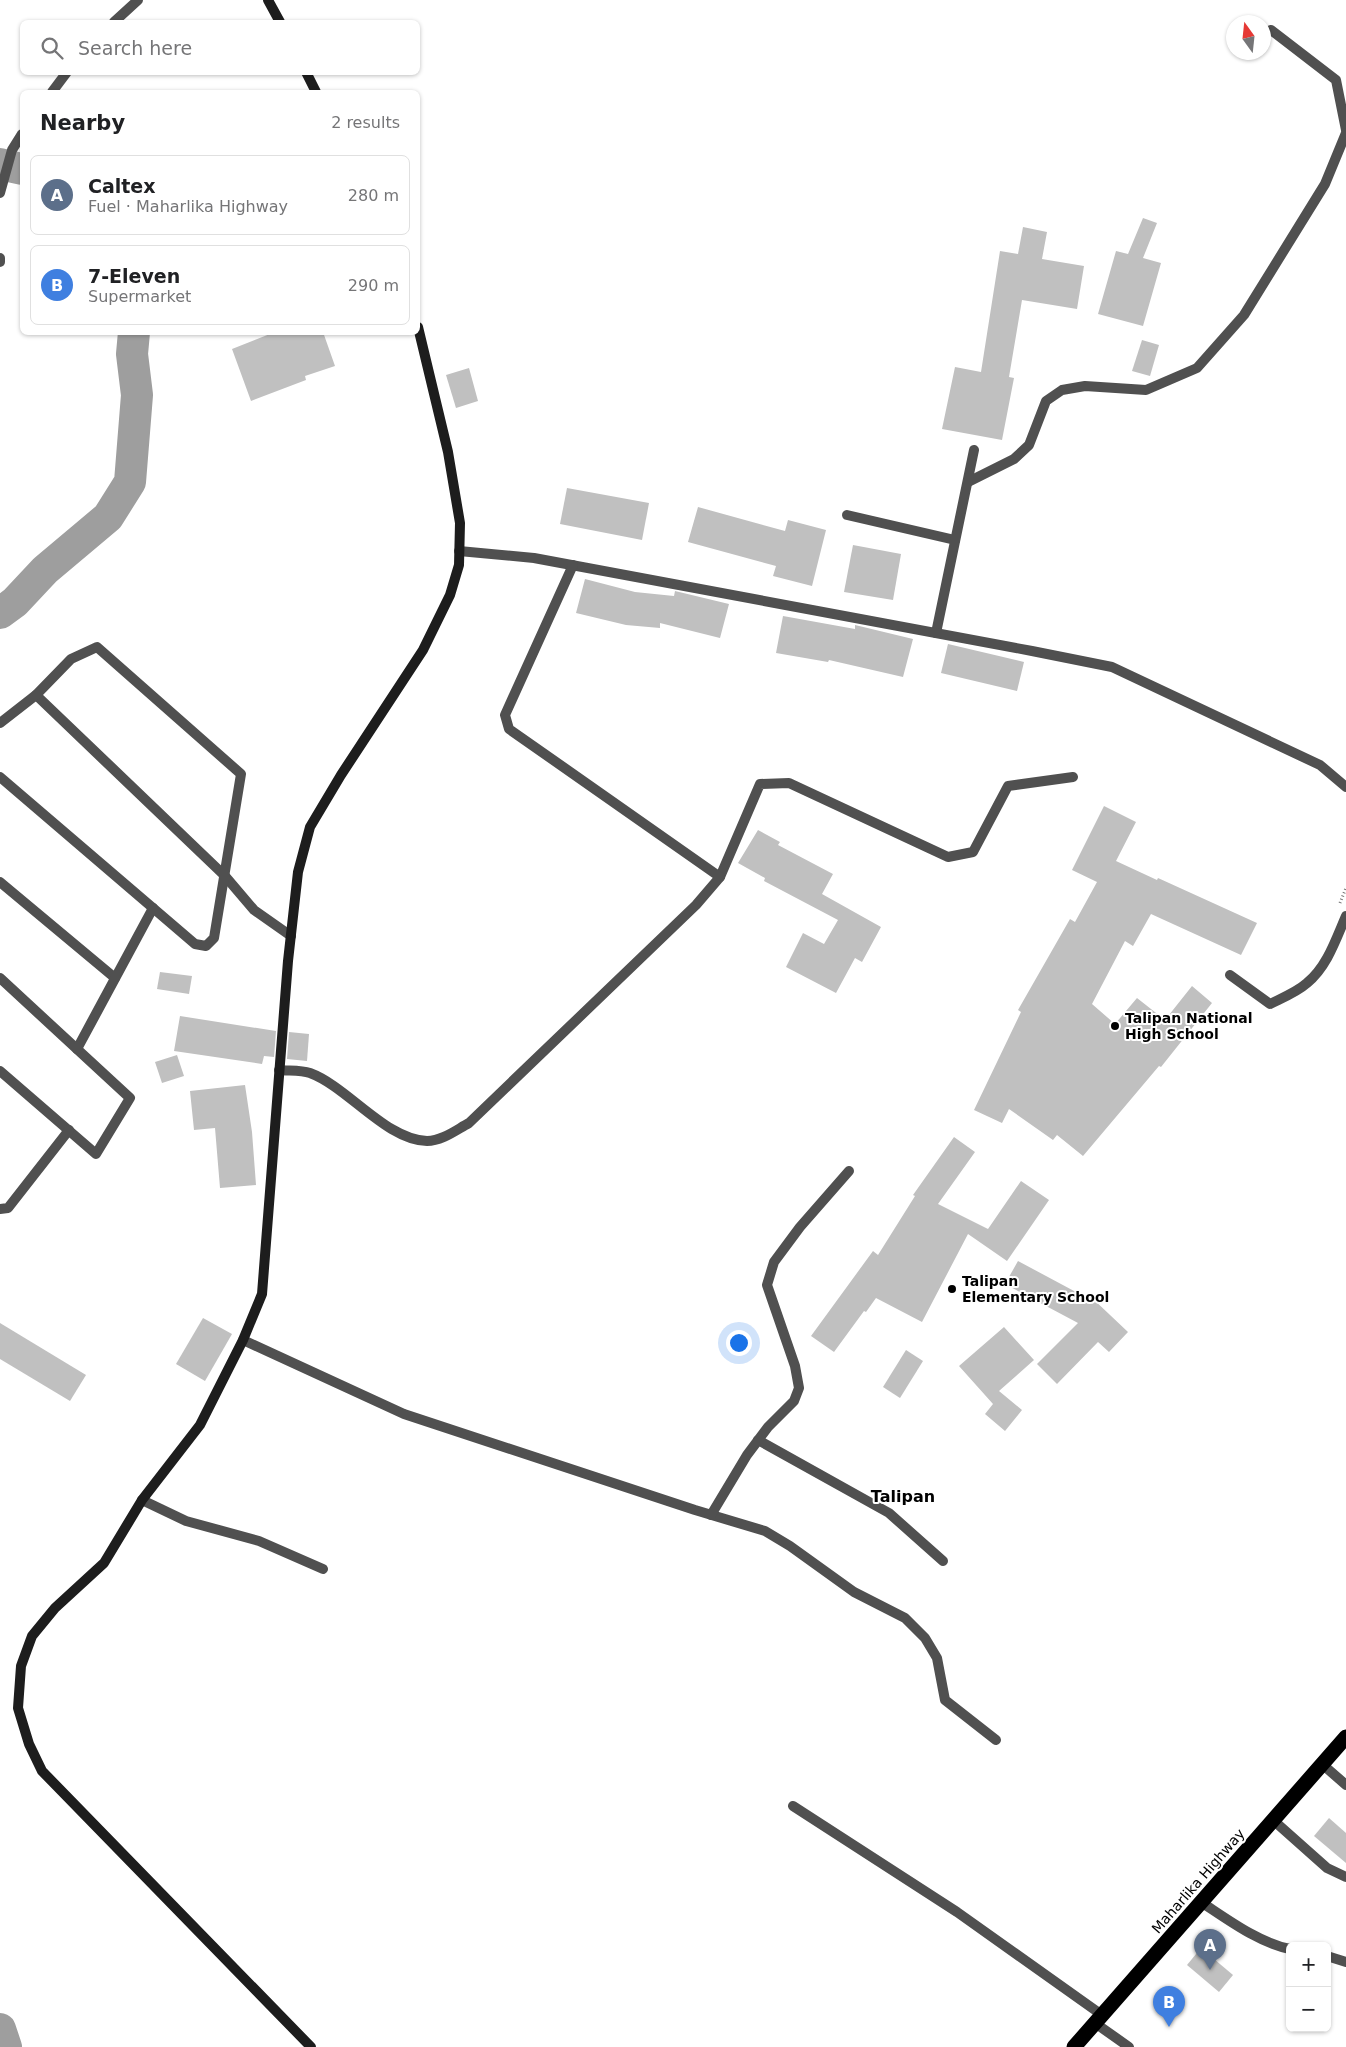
<!DOCTYPE html>
<meta charset="utf-8">
<style>
:root{--surface:#fff;--page:#f6f6f6;--text:#202124;--muted:#757577;--line:#e0e0e0;--accent:#111827}
body{margin:0;font-family:"DejaVu Sans",sans-serif;background:var(--page);color:var(--text)}
.controls{position:absolute;right:15px;bottom:15px;display:grid;overflow:hidden;border-radius:8px;box-shadow:0 1px 4px #0004}
.controls button{width:45px;height:45px;display:grid;place-items:center;padding:0;border:0;border-bottom:1px solid var(--line);background:var(--surface);color:var(--text);font:25px sans-serif}
.compass{position:absolute;left:1226px;top:15px;width:45px;height:45px;border-radius:50%;background:var(--surface);box-shadow:0 1px 4px #0004;rotate:345deg}
.you{position:absolute;left:738px;top:1342px;width:18px;height:18px;margin:-12px;border:4px solid #fff;border-radius:50%;background:#1a73e8;box-shadow:0 0 0 8px #1a73e833}
.badge{display:grid;place-items:center;width:32px;height:32px;border-radius:50%;background:var(--accent);color:#fff;font-size:16px;font-weight:700}
.pin{position:absolute;translate:-50% -41px;filter:drop-shadow(0 1px 2px #0008)}
.pin::after{content:'';position:absolute;top:26px;width:18px;height:15px;background:inherit;clip-path:polygon(0 0,100% 0,50% 100%)}
.list{margin:0;padding:0;list-style:none}
h2{display:flex;justify-content:space-between;align-items:center;height:65px;margin:0;padding:0 20px;font-size:21px}
h2 small{font-size:16px;font-weight:400;color:var(--muted)}
.list li{display:grid;grid-template-columns:32px 1fr auto;gap:15px;align-items:center;box-sizing:border-box;height:80px;margin:0 10px 10px;padding:0 10px;border:1px solid var(--line);border-radius:8px}
.list b{display:block;font-size:19px;white-space:nowrap}
.list p{margin:0;font-size:16px;white-space:nowrap;color:var(--muted)}
.list em{font-size:16px;font-style:normal;color:var(--muted)}
.icon{flex:none;width:28px;height:28px;fill:none;stroke:currentColor;stroke-width:2;stroke-linecap:round;stroke-linejoin:round}
.map{position:relative;flex:none;width:1346px;height:2047px;overflow:hidden}
.search{position:absolute;background:var(--surface);box-shadow:0 1px 4px #0004;left:20px;top:20px;width:400px;height:55px;display:flex;align-items:center;gap:12px;box-sizing:border-box;padding:0 18px;border-radius:8px;color:var(--muted);font-size:19px}
.panel{position:absolute;background:var(--surface);box-shadow:0 1px 4px #0004;left:20px;top:90px;width:400px;height:245px;border-radius:8px}
.map>svg:first-child{display:block}
</style>
<div class="map">
<svg width="1346" height="2047" viewBox="0 0 1346 2047">
<rect width="100%" height="100%" fill="#fff"/>
<g fill="none" stroke-linecap="round" stroke-linejoin="round">
<g stroke="#9e9e9e" stroke-width="32">
<path d="M0 164 22 169"/>
<path d="M0 613 15 602 45 570 108 517 130 482 137 395 132 354 134 332"/>
<path d="M0 2029 6 2047"/>
</g>
</g>
<g fill="#c0c0c0">
<path d="M1143 218 1157 223 1143 258 1161 263 1143 326 1098 314 1116 251 1128 254Z"/>
<path d="M1023 227 1047 232 1042 259 1084 266 1077 309 1022 300 1009 377 1014 378 1002 440 942 429 955 367 981 372 1000 251 1018 254Z"/>
<path d="M275 332H323L335 366 305 376 306 380 251 401 232 349Z"/>
<path d="M1142 340 1159 345 1150 376 1132 371Z"/>
<path d="M469 368 478 401 456 408 446 375Z"/>
<path d="M567 488 649 503 642 540 560 524Z"/>
<path d="M698 507 785 531 788 520 826 530 812 586 773 576 776 566 688 542Z"/>
<path d="M853 545 901 554 893 600 844 592Z"/>
<path d="M585 579 635 592 674 596 675 591 729 604 720 638 660 623V628L626 625 576 613Z"/>
<path d="M783 616 855 629V625L913 639 903 677 829 660 828 662 776 653Z"/>
<path d="M948 644 1024 662 1017 691 941 673Z"/>
<path d="M1104 806 1136 822 1116 861 1157 880 1158 878 1257 923 1241 955 1151 914 1133 946 1125 941 1092 1004 1115 1024 1137 998 1165 1020 1192 986 1212 1003 1161 1067 1159 1066 1083 1156 1057 1135 1053 1140 1009 1109 1002 1123 974 1110 1021 1012 1018 1010 1070 919 1075 922 1097 882 1072 870Z"/>
<path d="M758 830 780 842 778 845 833 874 822 894 881 927 862 962 855 958 836 993 786 967 803 933 824 944 838 920 764 881 765 878 738 863Z"/>
<path d="M160 972 192 976 189 994 157 989Z"/>
<path d="M180 1016 276 1031 274 1057 264 1056 262 1064 174 1051Z"/>
<path d="M289 1032 309 1034 307 1061 287 1059Z"/>
<path d="M177 1055 184 1076 162 1083 155 1062Z"/>
<path d="M245 1085 252 1132 256 1185 220 1188 215 1128 194 1130 190 1091Z"/>
<path d="M954 1137 975 1152 938 1204 988 1229 1021 1181 1049 1200 1007 1261 968 1234 922 1322 876 1298 866 1312 864 1311 834 1352 811 1336 873 1251 878 1255 915 1196 913 1195Z"/>
<path d="M1018 1261 1089 1299 1091 1297 1128 1332 1109 1352 1098 1342 1057 1384 1037 1364 1078 1323 1005 1284Z"/>
<path d="M203 1318 232 1334 205 1381 176 1364Z"/>
<path d="M0 1323 86 1375 70 1401 0 1359Z"/>
<path d="M1004 1327 1034 1360 999 1391 1022 1410 1005 1431 985 1414 993 1404 959 1366Z"/>
<path d="M906 1350 923 1361 900 1398 883 1387Z"/>
<path d="M1329 1818 1346 1833V1863L1314 1836Z"/>
<path d="M1201 1948 1233 1975 1219 1992 1187 1965Z"/>
</g>
<g fill="none" stroke-linecap="round" stroke-linejoin="round">
<path stroke="#727272" stroke-width="3" stroke-dasharray="1 2.5" stroke-linecap="butt" d="M1340 903 1346 888"/>
<g stroke="#505050" stroke-width="10">
<path d="M1271 30 1336 80 1346 130"/>
<path d="M968 482 1014 459 1029 445 1046 401 1062 390 1085 386 1146 390 1197 368 1244 315 1325 184 1346 133"/>
<path d="M847 515 955 540"/>
<path d="M936 633 974 450"/>
<path d="M1230 975 1270 1004C1282 998 1297 992 1307 983 1327 967 1336 939 1346 916"/>
<path d="M1322 1764 1346 1785"/>
<path d="M793 1806 957 1912 1102 2015"/>
<path d="M1273 1820 1327 1868 1346 1877"/>
<path d="M1095 2023 1129 2047"/>
</g>
<g stroke="#505050" stroke-width="10">
<path d="M114 22 138 0"/>
<path d="M52 92 67 72"/>
<path d="M0 193 12 150 22 134"/>
<path d="M0 258V262"/>
<path d="M459 551 534 558 1032 651 1112 667 1320 765 1346 787"/>
<path d="M36 695 225 876 254 910 291 936"/>
<path d="M0 723 36 695 71 659 97 647 241 774 214 938 206 946 195 944 0 777"/>
<path d="M720 877 760 784 789 783 948 857 973 852 1008 786 1073 777"/>
<path d="M0 882 115 978"/>
<path d="M0 978 130 1098 96 1154 0 1071"/>
<path d="M77 1049 153 908"/>
<path d="M279 1070C289 1071 301 1070 310 1073 348 1087 386 1140 427 1141 442 1141 456 1130 469 1123L696 905 720 877 509 729 505 715 573 565"/>
<path d="M0 1209 8 1208 69 1130"/>
<path d="M243 1340 404 1414 695 1510 765 1531 790 1546 854 1592 905 1618 925 1638 937 1658 945 1700 996 1740"/>
<path d="M758 1440 889 1513 943 1561"/>
<path d="M142 1500 186 1521 259 1541 323 1569"/>
<path d="M711 1515 747 1455 768 1427 794 1401 799 1388 795 1366 767 1285 774 1262 800 1227 849 1171"/>
<path d="M1201 1902C1227 1919 1259 1943 1290 1949"/>
<path d="M1327 1956 1346 1962"/>
</g>
<g stroke="#1d1d1d" stroke-width="10">
<path d="M268 0 280 22"/>
<path d="M306 72 316 92"/>
<path d="M311 2047 42 1771 29 1744 18 1708 21 1666 32 1636 55 1608 104 1563 142 1500 200 1425 243 1340 262 1294 288 961 298 872 310 827 341 775 423 650 450 595 459 565 460 523 448 452 418 327"/>
</g>
<path stroke="#000" stroke-width="15" d="M1074 2047 1346 1737"/>
</g>
<g fill="#000" stroke="#fff" stroke-width="2">
<circle cx="1115" cy="1026" r="5"/>
<circle cx="952" cy="1289" r="5"/>
</g>
<g text-anchor="middle" dominant-baseline="central" stroke-width="4" stroke-linejoin="round" paint-order="stroke">
<g font-size="14" font-weight="bold" fill="#000" stroke="#fff" text-anchor="start">
<text x="1125" y="1018">Talipan National<tspan x="1125" dy="16">High School</tspan></text>
<text x="962" y="1281">Talipan<tspan x="962" dy="16">Elementary School</tspan></text>
</g>
<g font-size="14" fill="#000" stroke="#fff">
<text transform="translate(1198 1881) rotate(-49)">Maharlika Highway</text>
</g>
<g font-size="16" font-weight="bold" fill="#000" stroke="#fff">
<text x="903" y="1496">Talipan</text>
</g>
</g>
</svg>
<div class="controls">
<button>+</button>
<button>−</button>
</div>
<svg class="compass" viewBox="-18 -18 36 36"><path d="M0-13l5 13h-10z" fill="#e53935"/><path d="M0 13l5-13h-10z" fill="#757577"/></svg>
<div class="you"></div>
<div class="pin badge" style="left:1210px;top:1970px;background:#5c6f8a">A</div>
<div class="pin badge" style="left:1169px;top:2027px;background:#3f7fe0">B</div>
<div class="search"><svg class="icon" aria-label="search" viewBox="0 0 24 24"><circle cx="10" cy="10" r="6"/><path d="M15 15l6 6"/></svg>Search here</div>
<section class="panel">
<h2>Nearby<small>2 results</small></h2>
<ul class="list">
<li><span class="badge" style="background:#5c6f8a">A</span><div><b>Caltex</b><p>Fuel · Maharlika Highway</p></div><em>280 m</em></li>
<li><span class="badge" style="background:#3f7fe0">B</span><div><b>7-Eleven</b><p>Supermarket</p></div><em>290 m</em></li>
</ul>
</section>
</div>
